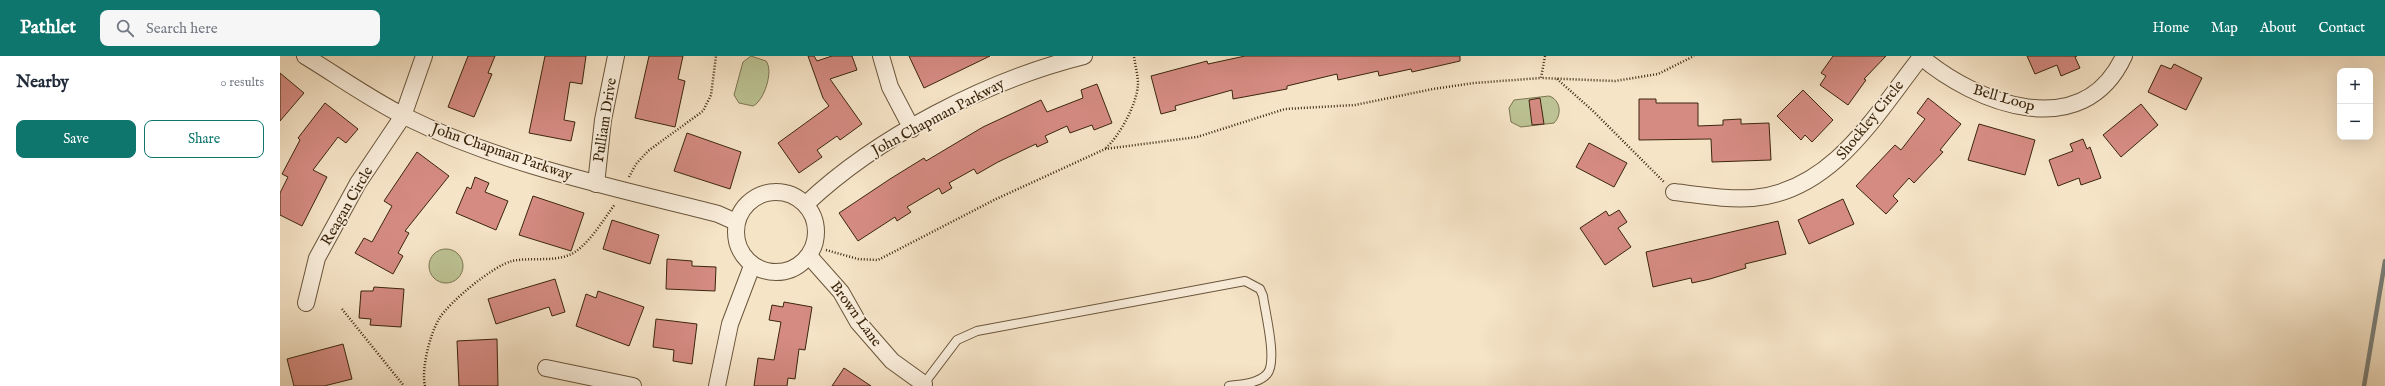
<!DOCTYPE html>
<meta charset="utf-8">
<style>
:root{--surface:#fff;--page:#f6f6f7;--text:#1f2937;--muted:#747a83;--line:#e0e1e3;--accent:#0f766e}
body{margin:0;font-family:"IM FELL English",serif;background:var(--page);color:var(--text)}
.controls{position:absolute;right:12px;top:12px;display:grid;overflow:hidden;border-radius:8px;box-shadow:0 4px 16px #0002}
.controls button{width:36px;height:36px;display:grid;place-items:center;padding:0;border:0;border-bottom:1px solid var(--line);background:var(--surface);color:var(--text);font:20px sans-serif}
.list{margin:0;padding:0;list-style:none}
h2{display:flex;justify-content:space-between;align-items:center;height:52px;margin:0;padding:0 16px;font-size:17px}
h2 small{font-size:13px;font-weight:400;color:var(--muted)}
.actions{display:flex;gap:8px;padding:12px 16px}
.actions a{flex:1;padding:9px 0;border:1px solid var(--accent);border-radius:8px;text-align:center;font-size:14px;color:var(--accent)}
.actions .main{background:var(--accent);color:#fff}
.icon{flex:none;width:22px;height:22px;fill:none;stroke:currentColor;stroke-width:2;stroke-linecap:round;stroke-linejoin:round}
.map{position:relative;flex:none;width:2105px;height:330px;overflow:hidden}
header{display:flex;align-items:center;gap:24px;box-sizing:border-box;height:56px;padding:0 20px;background:var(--accent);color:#fff}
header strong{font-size:19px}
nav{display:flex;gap:22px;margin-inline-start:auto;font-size:14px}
.search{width:280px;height:36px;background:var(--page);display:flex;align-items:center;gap:10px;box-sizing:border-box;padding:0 14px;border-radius:8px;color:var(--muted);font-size:15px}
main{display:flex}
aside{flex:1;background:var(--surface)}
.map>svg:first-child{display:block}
</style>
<header>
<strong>Pathlet</strong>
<div class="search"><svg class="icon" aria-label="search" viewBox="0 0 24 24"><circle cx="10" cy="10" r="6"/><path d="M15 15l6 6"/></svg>Search here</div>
<nav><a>Home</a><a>Map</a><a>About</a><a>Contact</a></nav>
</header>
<main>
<aside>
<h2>Nearby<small>0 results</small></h2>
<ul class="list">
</ul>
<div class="actions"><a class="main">Save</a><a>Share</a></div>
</aside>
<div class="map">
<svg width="2105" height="330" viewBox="0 0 2105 330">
<rect width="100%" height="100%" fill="#f6e4c7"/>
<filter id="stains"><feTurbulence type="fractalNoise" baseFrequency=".005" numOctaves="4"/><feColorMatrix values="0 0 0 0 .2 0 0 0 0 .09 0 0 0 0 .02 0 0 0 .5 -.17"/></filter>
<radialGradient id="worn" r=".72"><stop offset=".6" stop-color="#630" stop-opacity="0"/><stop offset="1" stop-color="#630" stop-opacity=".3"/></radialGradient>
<g fill="#bdc495" stroke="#7c7550">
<path d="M471 0 486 5C494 15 484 45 473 50L459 47 454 39 463 6Z"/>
<path d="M1269 40C1281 44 1282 59 1274 67L1241 71 1231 66 1229 52 1234 44Z"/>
<circle cx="166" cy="210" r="17"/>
</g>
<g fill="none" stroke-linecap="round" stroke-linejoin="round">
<path stroke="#797f79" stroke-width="4.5" d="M2084 330 2105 205"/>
</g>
<g fill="#d58b82" stroke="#3b260c">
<path d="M188 0H215L208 17 212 18 194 61 168 51Z"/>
<path d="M265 0H306L302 28 290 26 284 64 295 66 291 85 249 77Z"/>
<path d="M369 0H403L398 23 405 25 395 71 355 62Z"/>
<path d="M528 0H534L537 5 552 0H572L577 14 550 23 582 68 560 84 557 80 537 94 542 101 519 117 498 87 549 50 543 42Z"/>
<path d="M629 0H710L644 32Z"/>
<path d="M965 0H1180V5L1132 16 1131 13 1099 20 1098 15 1058 24 1057 18 1007 30V33L953 43 952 34 895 50 896 54 881 58 871 20 927 5 928 8Z"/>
<path d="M1553 0H1606L1584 23 1586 24 1568 49 1540 29 1546 20 1541 17Z"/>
<path d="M1747 0H1797L1795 1 1800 12 1781 20 1777 9 1755 18Z"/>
<path d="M1894 8 1922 22 1906 54 1868 36 1881 9 1891 13Z"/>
<path d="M0 17 24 37 0 65Z"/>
<path d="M817 28 832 67 814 74 812 69 790 77 787 70 765 80 768 86 757 91 756 88 718 106 697 118 694 113 669 127 672 132 662 138 659 132 627 151 631 156 617 165 615 161 578 185 559 157 610 123 644 102 646 105 703 71 761 44 767 56 803 42 801 34Z"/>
<path d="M1523 34 1553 64 1532 86 1525 79 1521 84 1497 60Z"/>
<path d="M1260 42 1264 68 1252 69 1249 44Z"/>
<path d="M1648 42 1681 68 1660 94 1663 96 1634 127 1629 122 1613 140 1618 145 1606 158 1576 130 1615 89 1621 94 1645 63 1637 57Z"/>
<path d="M1359 43H1376V47H1418V70L1443 69V64L1461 63V68L1489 67 1491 104 1432 106 1431 83 1359 84Z"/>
<path d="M45 47 78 73 66 87 58 81 33 114 47 121 22 170 0 159V137L8 121 2 118 20 84 18 82Z"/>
<path d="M1861 48 1878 69 1841 101 1823 79Z"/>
<path d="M1699 68 1755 84 1745 119 1688 104Z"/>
<path d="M407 77 461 96 450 133 394 115Z"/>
<path d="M1803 83 1807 93 1810 91 1821 122 1801 129 1799 122 1778 130 1769 104 1793 95 1790 88Z"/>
<path d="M1309 87 1347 107 1334 131 1296 111Z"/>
<path d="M137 96 169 120 125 175 129 177 118 197 123 200 113 218 75 197 84 182 92 186 112 150 104 145Z"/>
<path d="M195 121 209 127 205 136 228 145 216 174 176 157 187 131 191 133Z"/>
<path d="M253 140 304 157 291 195 239 179Z"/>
<path d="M1563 143 1574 168 1529 188 1518 164Z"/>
<path d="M1339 154 1347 166 1338 172 1351 191 1325 209 1300 172 1326 155 1329 160Z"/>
<path d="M332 164 379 179 370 208 323 193Z"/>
<path d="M1498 165 1506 198 1465 208 1466 212 1430 223 1412 227 1411 222 1373 231 1366 196Z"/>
<path d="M387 203 412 205V210L436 211 435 235 386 233Z"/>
<path d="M275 223 285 256 272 260 269 251 216 268 208 243Z"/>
<path d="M94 231 124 233 121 271 90 269 91 263 79 262 81 235H93Z"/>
<path d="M318 235 364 251 349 290 296 270 306 238 316 242Z"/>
<path d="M504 246 532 251 525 294 519 293 515 323 508 322 507 330H474L478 302 494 304 501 266 489 264 492 249 503 251Z"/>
<path d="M376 263 417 268 412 308 393 305 394 294 373 291Z"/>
<path d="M217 283 218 330H179L177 285Z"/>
<path d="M63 288 72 323 44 330H14L7 303Z"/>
<path d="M564 312 591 330H552Z"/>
</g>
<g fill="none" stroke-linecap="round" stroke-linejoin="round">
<g stroke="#6a563b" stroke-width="10">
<path id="lane" d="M643 329 677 284 697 275 965 225 980 233 983 240C985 256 998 306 987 318 978 328 961 328 949 330"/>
</g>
<g stroke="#6a563b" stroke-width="18">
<g id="street">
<path d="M25 0C58 20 90 43 124 60 223 109 332 131 438 158L456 166"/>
<path d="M601 0 610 31 632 73"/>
<path d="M1640 0C1696 48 1803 89 1844 0"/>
<path d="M316 128 323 64 336 0"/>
<circle cx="496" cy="176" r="40"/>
<path d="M1394 136C1420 139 1447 144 1473 142 1553 135 1596 58 1641 1"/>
<path d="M526 148C598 80 708 24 804 0"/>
<path d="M529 200 561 236 578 266 612 305 644 328"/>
<path d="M26 247 37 202 78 127 123 60 144 0"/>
<path d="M266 312 353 330"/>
<path d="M437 330 450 268 472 210"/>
</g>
</g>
<g stroke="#3b260c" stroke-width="2.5" stroke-dasharray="1 2" stroke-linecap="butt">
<path d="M1265 0 1261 22 1335 25 1378 18 1414 0"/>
<path d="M1277 23 1312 54 1384 126"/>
<path d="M826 92C840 79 857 48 858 28 858 19 855 9 854 0"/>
<path d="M349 121 356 108 368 95 423 55 431 39 436 0"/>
<path d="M546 194 578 203 598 204 716 143 825 93 917 81 1005 53 1075 49 1153 33 1194 27 1261 22"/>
<path d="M62 253 124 330"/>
<path d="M145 330C141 313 150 278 159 263 169 246 213 210 232 205 251 201 272 206 289 199 306 193 324 163 335 148"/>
</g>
<use href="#lane" stroke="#f9eddb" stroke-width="8"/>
<use href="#street" stroke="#f9eddb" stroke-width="16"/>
</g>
<g text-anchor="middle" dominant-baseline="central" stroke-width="3.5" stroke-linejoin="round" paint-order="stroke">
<g font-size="15" fill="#3b260c" stroke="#f9eddb">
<text transform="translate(1724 42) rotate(16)">Bell Loop</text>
<text transform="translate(658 61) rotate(-28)">John Chapman Parkway</text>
<text transform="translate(325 64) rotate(-81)">Pulliam Drive</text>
<text transform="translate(1590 64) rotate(-51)">Shockley Circle</text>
<text transform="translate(222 96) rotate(19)">John Chapman Parkway</text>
<text transform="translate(67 150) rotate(-60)">Reagan Circle</text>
<text transform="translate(576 258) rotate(54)">Brown Lane</text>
</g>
</g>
<rect width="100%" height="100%" filter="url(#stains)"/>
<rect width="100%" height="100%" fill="url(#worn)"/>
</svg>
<div class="controls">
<button>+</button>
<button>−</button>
</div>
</div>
</main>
